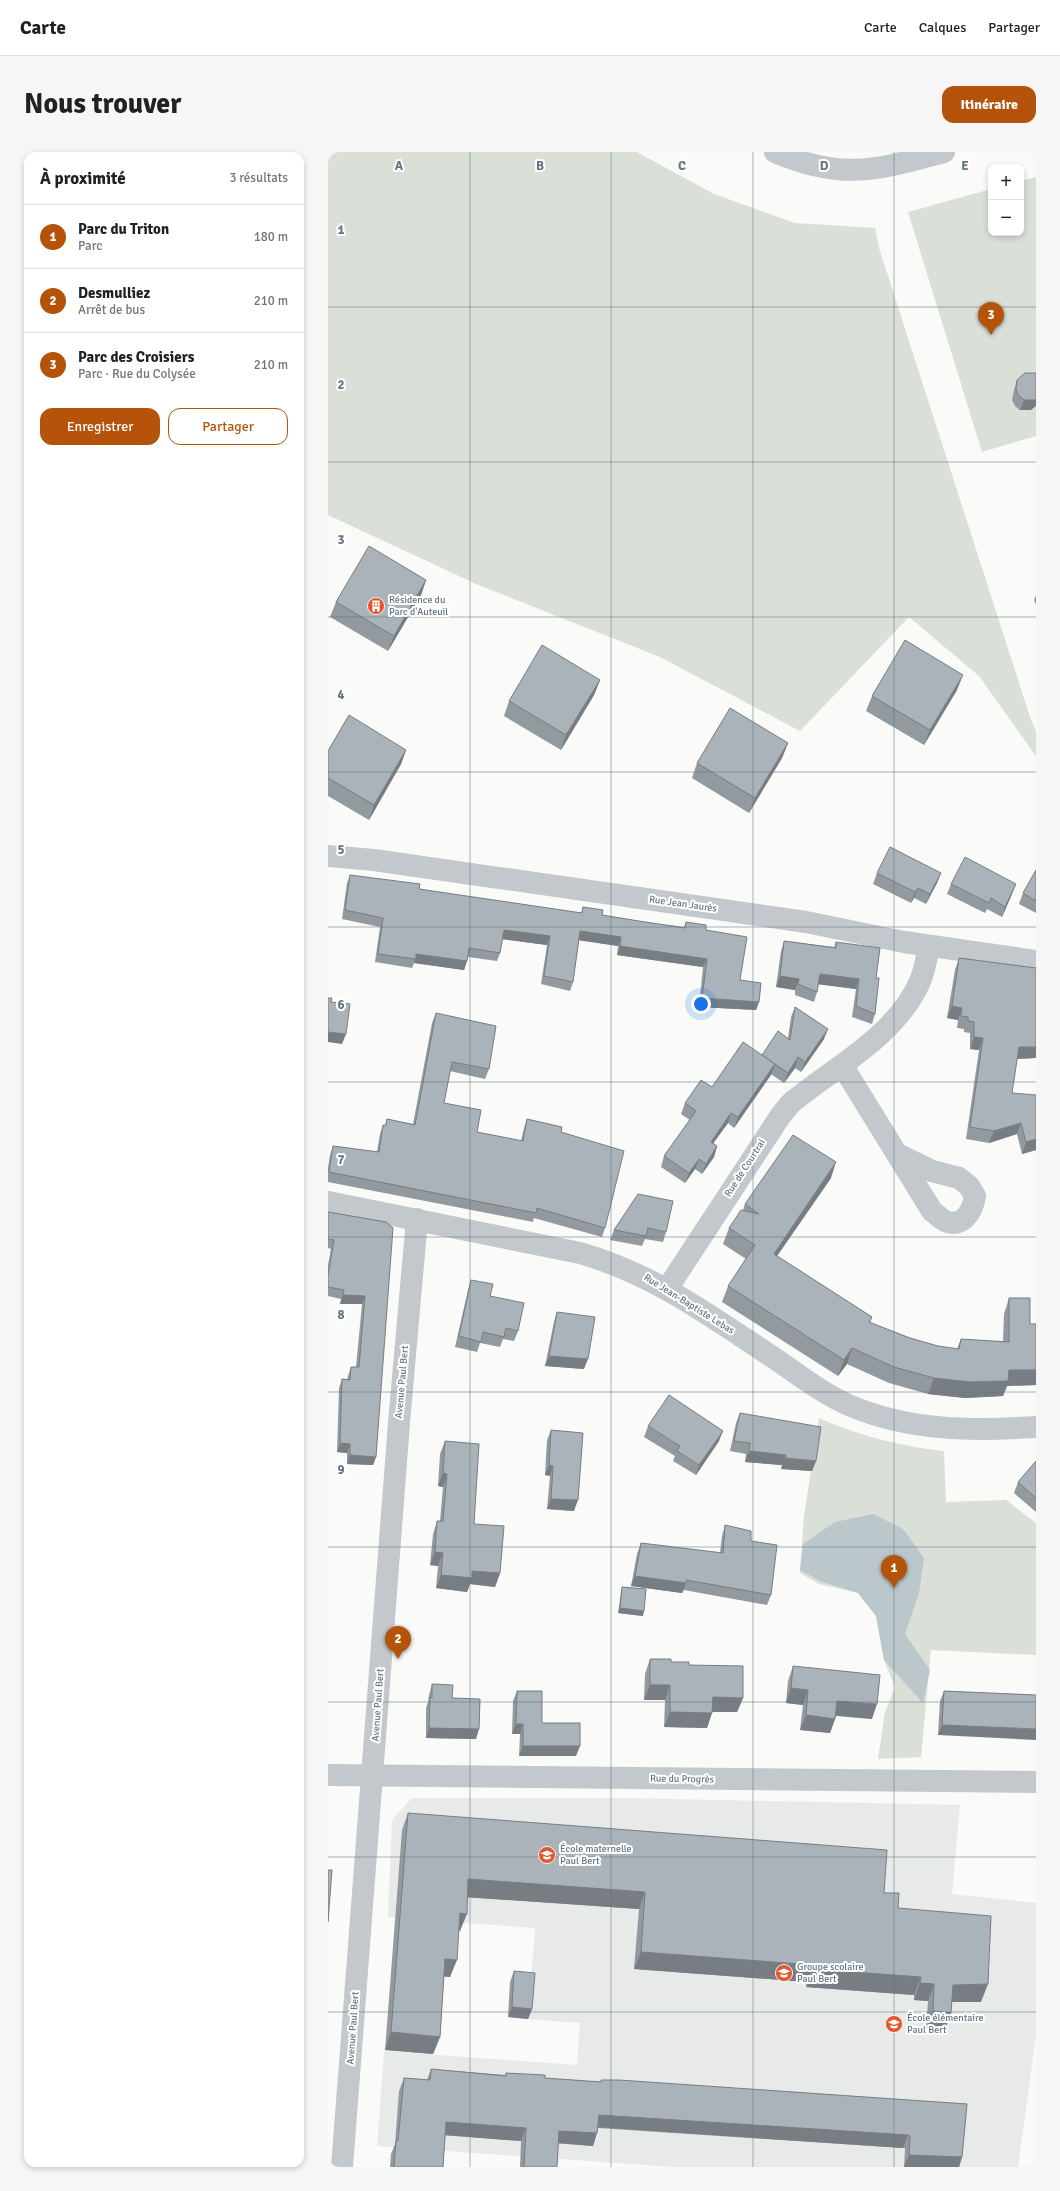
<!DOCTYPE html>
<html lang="fr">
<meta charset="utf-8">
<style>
:root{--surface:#fff;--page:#f6f6f6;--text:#202124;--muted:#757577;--line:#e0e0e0;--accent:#b45309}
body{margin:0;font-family:Signika,sans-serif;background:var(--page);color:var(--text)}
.controls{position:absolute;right:12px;top:12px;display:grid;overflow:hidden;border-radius:8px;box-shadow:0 2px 6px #0003}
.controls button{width:36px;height:36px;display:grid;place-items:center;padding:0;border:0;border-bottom:1px solid var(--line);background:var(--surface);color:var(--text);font:20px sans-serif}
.you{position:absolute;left:373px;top:852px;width:14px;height:14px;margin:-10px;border:3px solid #fff;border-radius:50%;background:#1a73e8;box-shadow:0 0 0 6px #1a73e833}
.badge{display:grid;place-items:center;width:26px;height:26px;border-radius:50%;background:var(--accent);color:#fff;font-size:13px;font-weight:700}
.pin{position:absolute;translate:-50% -33px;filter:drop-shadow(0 1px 2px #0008)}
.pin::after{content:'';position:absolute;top:21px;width:14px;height:12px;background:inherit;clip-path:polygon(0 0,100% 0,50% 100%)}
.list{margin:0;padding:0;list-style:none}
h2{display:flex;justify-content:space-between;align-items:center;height:52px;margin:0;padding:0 16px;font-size:17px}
h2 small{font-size:13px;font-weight:400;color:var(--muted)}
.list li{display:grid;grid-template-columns:26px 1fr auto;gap:12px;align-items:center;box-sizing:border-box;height:64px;padding:0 16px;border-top:1px solid var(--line)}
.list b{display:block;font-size:15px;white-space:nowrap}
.list p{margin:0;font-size:13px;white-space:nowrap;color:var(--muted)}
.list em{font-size:13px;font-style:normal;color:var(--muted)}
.actions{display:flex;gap:8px;padding:12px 16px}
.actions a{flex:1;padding:9px 0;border:1px solid var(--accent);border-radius:12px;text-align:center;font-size:14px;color:var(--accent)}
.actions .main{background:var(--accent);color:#fff}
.map{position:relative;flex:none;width:708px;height:2015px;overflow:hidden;border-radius:12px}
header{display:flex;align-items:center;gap:24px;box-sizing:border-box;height:56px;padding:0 20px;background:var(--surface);border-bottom:1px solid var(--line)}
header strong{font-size:19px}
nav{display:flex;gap:22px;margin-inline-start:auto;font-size:14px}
.intro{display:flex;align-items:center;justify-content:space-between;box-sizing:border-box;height:96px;padding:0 24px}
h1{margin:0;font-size:28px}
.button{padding:10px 18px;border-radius:12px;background:var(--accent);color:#fff;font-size:14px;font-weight:700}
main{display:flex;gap:24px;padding:0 24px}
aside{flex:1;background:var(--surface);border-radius:12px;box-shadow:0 2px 6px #0003}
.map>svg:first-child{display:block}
</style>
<header>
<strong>Carte</strong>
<nav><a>Carte</a><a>Calques</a><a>Partager</a></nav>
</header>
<div class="intro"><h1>Nous trouver</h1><a class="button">Itinéraire</a></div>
<main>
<aside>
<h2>À proximité<small>3 résultats</small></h2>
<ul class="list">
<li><span class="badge">1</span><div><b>Parc du Triton</b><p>Parc</p></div><em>180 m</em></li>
<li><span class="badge">2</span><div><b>Desmulliez</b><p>Arrêt de bus</p></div><em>210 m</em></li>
<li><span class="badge">3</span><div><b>Parc des Croisiers</b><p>Parc · Rue du Colysée</p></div><em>210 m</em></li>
</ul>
<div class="actions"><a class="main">Enregistrer</a><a>Partager</a></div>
</aside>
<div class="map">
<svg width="708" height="2015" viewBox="0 0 708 2015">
<rect width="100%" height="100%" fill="#fafaf8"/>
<path fill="#e8e9e9" d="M84 1646H299L632 1653 624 1742 708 1751V1884L690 2015H344L49 1994 56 1899 249 1913 252 1871 200 1867 207 1776 60 1765 64 1668Z"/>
<g fill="#dadfd7">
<path d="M9 0H309L386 42 467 71 547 76 551 96 702 565 708 579V604L651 524 581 465 472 579 332 505 148 432 0 363V4Z"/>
<path d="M708 25V284L654 300 580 60 663 37V81H693V29Z"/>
<path d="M491 1266C532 1284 571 1294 616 1299L618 1350 678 1348 708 1371V1503L603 1498 593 1605 550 1607 557 1560 567 1535 556 1508 548 1464 530 1441 491 1432 472 1421 476 1364Z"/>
</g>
<path fill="#bbc7cb" d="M545 1362 575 1377 596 1406 591 1441 577 1482 602 1518 595 1551 556 1508 548 1464 530 1441 492 1429 472 1418 475 1392 507 1370Z"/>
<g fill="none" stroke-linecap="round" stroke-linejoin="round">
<g stroke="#c3c8cc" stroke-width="22">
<path d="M447 0C516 29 547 18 616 0"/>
<path d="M0 704 46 708 478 770 576 790 708 809"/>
<path d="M514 913 604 1059C608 1062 613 1067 617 1069 634 1077 645 1059 647 1044L641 1034 631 1026 604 1019 569 1002"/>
<path d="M0 1050 252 1101C326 1122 382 1164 446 1206 471 1223 495 1242 523 1254 582 1279 645 1279 708 1275"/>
<path d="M339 1137 453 963 463 951C508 914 570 883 593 827 597 816 599 805 601 794"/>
<path d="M0 1623 708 1630"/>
<path d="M14 2015 71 1271 89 1067"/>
</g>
</g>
<g fill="#929a9f">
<path d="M689 228 703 258H692L687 254 684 248 686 238Z"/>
<path d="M98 428 93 443 60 499 2 465 8 450Z"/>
<path d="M708 443V453L706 448Z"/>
<path d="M272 528 266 543 233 598 176 564 181 549Z"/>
<path d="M629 538 596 593 538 559 544 544Z"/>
<path d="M460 591 454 606 421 661 364 626 369 611Z"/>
<path d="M78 598 73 612 41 668 0 644V599Z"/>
<path d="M708 718V761L691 752 695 741Z"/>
<path d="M549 721H613L609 731 598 752 586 746 583 751 545 732Z"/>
<path d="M22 723 91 737 253 761 255 755 274 763 317 770 356 775 358 770 378 778 412 828 431 850 428 858 371 855 375 815 289 803 290 794 251 788 245 830 242 839 213 832 219 793 174 787 172 801 169 809 140 805 136 818 86 811 84 816 47 810 52 775 14 767 19 731Z"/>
<path d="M623 732 684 742 674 765 659 757 657 761 619 742Z"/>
<path d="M456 789 506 795 508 790 548 826 547 862 544 872 524 865 528 837 490 832 489 840 486 850 467 843V838L448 835 453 799Z"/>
<path d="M631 806 708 816V906L689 907 684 941 708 998 694 1002 689 982 661 991 638 987 651 898 642 897V881L636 880V877L629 876 630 868 619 866 627 818Z"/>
<path d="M467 855 496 887 473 920 467 916 456 931 443 922 406 976 400 971 385 991 389 994 386 1005 374 1022 367 1017 357 1031 333 1015 336 1004 362 968 353 962 357 951 384 935 460 886 463 865Z"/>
<path d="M108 861 161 917 157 927 122 919 116 951 149 980 193 989 196 976 199 967 233 980 277 1076 274 1085 206 1066 205 1070 0 1030V1016L2 1003 5 994 49 1000 52 982 55 973H57L59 967 85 972 104 871Z"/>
<path d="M503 1026 449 1104 544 1165 542 1171 582 1186 610 1194 629 1197 633 1187 675 1190 676 1162 681 1146 702 1172H708V1233L679 1234 675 1244 637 1246 600 1242 561 1231 519 1212 510 1224 394 1150 400 1134 418 1107 395 1092 401 1076 415 1058 417 1052Z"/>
<path d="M310 1042 338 1080 335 1090 317 1087 314 1094 282 1088 286 1078Z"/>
<path d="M0 1060 58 1070 48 1305 45 1313 19 1312V1301L9 1300 11 1236 14 1227 19 1228 20 1224 23 1215H28L34 1152H12L13 1147 0 1144V1113L3 1097 0 1096Z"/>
<path d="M143 1128 162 1144 190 1179 186 1189 175 1187 172 1195 152 1191 149 1200 127 1195 140 1138Z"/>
<path d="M229 1160 256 1217 217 1214 226 1170Z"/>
<path d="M412 1261 488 1309 484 1319 453 1317 454 1313 417 1310 418 1302 402 1299 408 1271Z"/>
<path d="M320 1274 391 1289 368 1323 345 1309 347 1304 316 1285Z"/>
<path d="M223 1278 246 1359 219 1357 222 1324 217 1323 219 1288Z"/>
<path d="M117 1289 146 1372 172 1421 167 1435 142 1432 139 1440 108 1436 110 1414 102 1413 105 1382 109 1369H112L115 1335 110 1334 112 1302Z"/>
<path d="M708 1309V1360L686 1341 690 1330Z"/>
<path d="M397 1373 423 1389 443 1443 439 1453 356 1438 354 1441 303 1434 309 1402 313 1391 392 1401 394 1384Z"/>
<path d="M294 1435 315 1464 290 1461 293 1440Z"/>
<path d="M322 1507 361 1513 415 1546 409 1560H384L379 1576 336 1575 337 1548H316L317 1522Z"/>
<path d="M465 1514 544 1567 508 1564 507 1567 502 1581 472 1578 475 1553 458 1551 460 1529Z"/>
<path d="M104 1532 124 1546 148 1587 98 1586V1556L100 1550 101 1543Z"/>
<path d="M189 1539 214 1571 248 1604H191L192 1582H184L185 1549Z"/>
<path d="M616 1539 708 1543 610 1583 612 1549Z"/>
<path d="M80 1661 556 1741 653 1850H624L617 1878 598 1877 600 1849 586 1848V1843L478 1835 479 1830 306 1817 311 1757 140 1745 132 1779H131L122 1825 116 1824 112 1885 105 1902 57 1898 74 1678Z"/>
<path d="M186 1819 204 1857 200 1867 180 1865 182 1830Z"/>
<path d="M103 1917 177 1923 178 1921 217 1926 273 1930V1928L639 1952 634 2005 631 2015H576L577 1996H575L270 1976 265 1994 230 1991 229 2015H192L193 1989 117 1983 115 2015H62L63 2002 67 1992 71 1939 76 1926 99 1928Z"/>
</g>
<g fill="#777d82">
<path d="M708 247V254L703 258H692L696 248Z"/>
<path d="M98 428 93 443 60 499 66 484Z"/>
<path d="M635 523 629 538 596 593 602 578Z"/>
<path d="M272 528 266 543 233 598 238 583Z"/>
<path d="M460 591 454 606 421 661 427 646Z"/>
<path d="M78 598 73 612 41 668 46 653Z"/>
<path d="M613 721 609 731 598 752 602 742Z"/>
<path d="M688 732 684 742 674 765 677 755Z"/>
<path d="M590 736 586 746 583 751 587 740Z"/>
<path d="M176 778 222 784 219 793 173 787Z"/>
<path d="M252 779 293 785 290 794 249 788Z"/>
<path d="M292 794 379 807 375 815 289 803Z"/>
<path d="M88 802 139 809 136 818 86 811Z"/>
<path d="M492 822 531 827 528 837 488 832Z"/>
<path d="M452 824 471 827 467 838 448 835Z"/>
<path d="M374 846 431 850 428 858 371 855Z"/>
<path d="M624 854 634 856 630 868 619 866Z"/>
<path d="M500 877 496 887 473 920 477 910Z"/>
<path d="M0 880 18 882 14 892 0 890Z"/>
<path d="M646 885 655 886 651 898 642 897Z"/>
<path d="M691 895H708V906L686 907Z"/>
<path d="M470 905 467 916 456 931 460 921Z"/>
<path d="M447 912 443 923 406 976 410 965Z"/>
<path d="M403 961 400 971 379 1000 383 990Z"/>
<path d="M693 971 689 982 661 991 666 979Z"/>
<path d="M708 987V998L694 1002 698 990Z"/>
<path d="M389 994 386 1005 374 1022 378 1012Z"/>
<path d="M371 1007 367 1017 357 1031 361 1021Z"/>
<path d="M508 1010 503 1026 440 1117 446 1102Z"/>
<path d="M15 1143 37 1144 34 1152H12Z"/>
<path d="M524 1196 519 1212 510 1224 516 1208Z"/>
<path d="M221 1204 260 1207 256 1217 217 1214Z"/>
<path d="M681 1218H708V1233L679 1234 675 1244 637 1246 600 1242 606 1226Z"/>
<path d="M395 1279 391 1289 368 1323 371 1313Z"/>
<path d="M12 1291 22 1292 19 1301 9 1300Z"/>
<path d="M421 1299 458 1303 454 1313 417 1310Z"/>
<path d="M22 1303 48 1305 45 1313 19 1312Z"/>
<path d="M457 1306 488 1309 484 1319 453 1317Z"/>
<path d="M221 1313 225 1314 222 1324 217 1323Z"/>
<path d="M115 1321 119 1322 115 1335 110 1334Z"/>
<path d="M223 1347 250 1348 246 1359 219 1357Z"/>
<path d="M107 1400 115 1401 110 1414 102 1413Z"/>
<path d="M144 1419 172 1421 167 1435 142 1432 139 1440 108 1436 113 1423Z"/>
<path d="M307 1424 358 1431 354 1441 303 1434Z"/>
<path d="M292 1456 316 1459 315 1464 290 1461Z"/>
<path d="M322 1533H342L337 1548H316Z"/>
<path d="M463 1536 480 1538 475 1553 458 1551Z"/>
<path d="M385 1545 415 1546 409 1560H379Z"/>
<path d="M509 1549 549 1552 544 1567 503 1563Z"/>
<path d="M342 1560 384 1561 379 1576 336 1575Z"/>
<path d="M478 1563 507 1567 502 1581 472 1578Z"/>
<path d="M188 1572H195L192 1582H184Z"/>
<path d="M614 1573 708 1577V1588L610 1583Z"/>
<path d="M101 1576 151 1577 148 1587 98 1586Z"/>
<path d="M195 1594H252L248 1604H191Z"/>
<path d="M140 1727 317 1740 311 1757 134 1745Z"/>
<path d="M132 1761 139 1762 132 1779H126Z"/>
<path d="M313 1800 485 1813 479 1830 306 1817Z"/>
<path d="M117 1807 129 1808 122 1825 110 1824Z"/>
<path d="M485 1817 593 1825 586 1843 478 1835Z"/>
<path d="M592 1831 606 1832 600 1849 586 1848Z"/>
<path d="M660 1832 653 1850H619L625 1833Z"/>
<path d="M184 1855 204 1857 200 1867 180 1865Z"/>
<path d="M605 1859 623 1861 617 1878 598 1877Z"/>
<path d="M63 1880 112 1885 105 1902 57 1898Z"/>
<path d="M271 1963 580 1983 575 1996 266 1975Z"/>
<path d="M118 1970 198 1976 193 1989 114 1983Z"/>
<path d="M231 1979 269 1981 265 1994 226 1991Z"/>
<path d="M581 2003 634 2005 631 2015H576Z"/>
</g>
<g fill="#aab3b9" stroke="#777d82">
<path d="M697 221H708V247L707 248H696L691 244 688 237 689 228Z"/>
<path d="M41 394 98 428 66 484 8 450Z"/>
<path d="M577 488 635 523 602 578 544 544Z"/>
<path d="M214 493 272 528 238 583 181 549Z"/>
<path d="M402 556 460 591 427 646 369 611Z"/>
<path d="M21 563 78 598 46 653 0 626V599Z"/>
<path d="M562 695 613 721 602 742 590 736 587 740 549 721Z"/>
<path d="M637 705 688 732 677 755 663 746 661 751 623 732Z"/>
<path d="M708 718V749L695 741Z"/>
<path d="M22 723 92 732 91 737 254 761 255 755 275 758 274 763 317 770 357 776 358 770 378 773V778L419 785 412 828 433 831 431 850 374 846 379 807 292 794 293 785 252 779 245 830 216 824 222 784 176 778 172 801 141 796 139 809 88 802V807L50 802 55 766 17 758Z"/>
<path d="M456 789 508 796V790L552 796 548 826H551L547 862 528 854 531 827 492 822 489 840 470 832 471 827 452 824Z"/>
<path d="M631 806 708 816V895H691L684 941 708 943V987L698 990 693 971 666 979 642 975 655 886 646 885V870L640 869V865L633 864 634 856 624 854Z"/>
<path d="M0 846H4L3 850 22 852 18 882 0 880Z"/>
<path d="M467 855 500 877 477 910 470 905 460 921 434 903 450 879 462 888Z"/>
<path d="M108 861 168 874 161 917 124 910 116 951 153 958 149 980 195 989 199 967 234 975 233 980 296 999 277 1076 209 1056 208 1061 1 1020 5 994 51 1000 55 973H58L59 967 87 973Z"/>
<path d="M415 890 447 912 410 965 403 961 383 990 389 994 378 1012 371 1007 361 1021 336 1004 368 959 357 951 373 928 384 935Z"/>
<path d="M465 983 508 1010 446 1102 544 1165 541 1170 582 1186 610 1194 631 1197 633 1187 681 1190V1146H702V1172H708V1218H681L680 1229 642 1230 606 1226 566 1215 524 1196 516 1208 400 1134 427 1093 401 1076 413 1058 431 1062 417 1052Z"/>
<path d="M310 1042 345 1049 338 1080 320 1076 318 1084 286 1078Z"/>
<path d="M0 1060 58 1070 65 1076 48 1305 22 1303V1292L12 1291 14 1227 22 1228 23 1215H31L37 1144 15 1143 16 1138 0 1135V1124L6 1088 0 1087Z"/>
<path d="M143 1128 165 1132 162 1144 196 1151 190 1179 178 1176 176 1185 155 1180 153 1190 131 1184Z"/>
<path d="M229 1160 267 1165 260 1207 221 1204Z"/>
<path d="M341 1243 395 1279 371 1313 349 1299 352 1294 320 1274Z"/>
<path d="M412 1261 493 1275 488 1309 457 1306 458 1303 421 1299 422 1291 406 1289Z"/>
<path d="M223 1278 255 1281 250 1348 223 1347 225 1314 221 1313Z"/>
<path d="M117 1289 151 1292 146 1372 176 1374 172 1421 144 1419V1426L113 1423 115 1401 107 1400 109 1369H115L119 1322 115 1321Z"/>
<path d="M708 1309V1346L690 1330Z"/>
<path d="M397 1373 423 1379V1389L449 1393 443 1443 358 1428V1431L307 1424 313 1391 395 1401Z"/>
<path d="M294 1435 318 1437 316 1459 292 1456Z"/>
<path d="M322 1507H343V1510H361V1513L415 1514V1546L385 1545 384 1561 342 1560V1533H322Z"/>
<path d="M465 1514 552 1523 549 1552 509 1549 507 1567 478 1563 480 1538 463 1536Z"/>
<path d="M104 1532 125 1533 124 1546 152 1547 151 1577 101 1576 102 1545 104 1546Z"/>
<path d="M189 1539H214V1571H252V1594H195V1572H188Z"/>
<path d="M616 1539 708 1543V1577L614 1573Z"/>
<path d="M80 1661 559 1698 556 1741H571L570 1756 663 1764 660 1832 625 1833 623 1861 605 1859 606 1832 592 1831 593 1825 485 1817V1813L313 1800 317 1740 140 1727 139 1762 132 1761 129 1808 117 1807 112 1885 63 1880Z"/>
<path d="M0 1718H4L0 1770Z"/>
<path d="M186 1819 207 1821 204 1857 184 1855Z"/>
<path d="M103 1917 178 1924V1921L217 1923V1926L273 1930V1928H291L639 1952 634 2005 581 2003 582 1984 580 1983 271 1963 269 1981 231 1979 229 2015H196L198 1976 118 1970 115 2015H66L68 1989H70L76 1926 102 1928Z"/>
</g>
<path fill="none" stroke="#657683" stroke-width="1" stroke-opacity="0.55" d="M142 0V2015M283 0V2015M425 0V2015M566 0V2015M0 155H708M0 310H708M0 465H708M0 620H708M0 775H708M0 930H708M0 1085H708M0 1240H708M0 1395H708M0 1550H708M0 1705H708M0 1860H708"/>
<defs>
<g id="building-disc" transform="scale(0.9)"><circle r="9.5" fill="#e4572e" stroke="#fff"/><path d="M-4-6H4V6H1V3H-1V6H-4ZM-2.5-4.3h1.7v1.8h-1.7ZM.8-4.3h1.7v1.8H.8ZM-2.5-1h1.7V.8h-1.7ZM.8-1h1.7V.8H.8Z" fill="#fff"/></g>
<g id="school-disc" transform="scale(0.9)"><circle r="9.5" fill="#e4572e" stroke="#fff"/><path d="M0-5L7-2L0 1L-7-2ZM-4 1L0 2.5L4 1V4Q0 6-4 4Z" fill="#fff"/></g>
</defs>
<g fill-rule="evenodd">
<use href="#building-disc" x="48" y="454"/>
<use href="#school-disc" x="219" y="1703"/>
<use href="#school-disc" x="456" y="1821"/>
<use href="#school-disc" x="566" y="1872"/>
</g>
<g text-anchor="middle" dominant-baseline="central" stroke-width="4" stroke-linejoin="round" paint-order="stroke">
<g font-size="10" fill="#657683" stroke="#fff" text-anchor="start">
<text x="61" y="448">Résidence du<tspan x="61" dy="12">Parc d'Auteuil</tspan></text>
<text x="232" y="1697">École maternelle<tspan x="232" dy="12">Paul Bert</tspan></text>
<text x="469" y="1815">Groupe scolaire<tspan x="469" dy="12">Paul Bert</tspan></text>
<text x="579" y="1866">École élémentaire<tspan x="579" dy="12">Paul Bert</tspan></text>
</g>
<g font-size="10" fill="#657683" stroke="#fff">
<text transform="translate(355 752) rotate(8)">Rue Jean Jaurès</text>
<text transform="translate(417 1016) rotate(-57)">Rue de Courtrai</text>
<text transform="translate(361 1152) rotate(32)">Rue Jean-Baptiste Lebas</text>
<text transform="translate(74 1230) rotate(-85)">Avenue Paul Bert</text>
<text transform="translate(50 1553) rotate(-86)">Avenue Paul Bert</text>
<text transform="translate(354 1627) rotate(1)">Rue du Progrès</text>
<text transform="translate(25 1876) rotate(-86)">Avenue Paul Bert</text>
</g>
</g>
<g font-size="13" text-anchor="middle" font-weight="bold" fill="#657683" stroke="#fff" stroke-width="4" stroke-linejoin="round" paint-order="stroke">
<text x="71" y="18">A</text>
<text x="212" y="18">B</text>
<text x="354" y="18">C</text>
<text x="496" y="18">D</text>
<text x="637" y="18">E</text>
<text x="13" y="82">1</text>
<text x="13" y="237">2</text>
<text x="13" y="392">3</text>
<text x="13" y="547">4</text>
<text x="13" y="702">5</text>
<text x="13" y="857">6</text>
<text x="13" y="1012">7</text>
<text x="13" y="1167">8</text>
<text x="13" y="1322">9</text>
</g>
</svg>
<div class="controls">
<button>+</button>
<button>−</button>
</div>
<div class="you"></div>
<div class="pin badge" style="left:566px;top:1436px">1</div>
<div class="pin badge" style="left:70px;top:1507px">2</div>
<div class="pin badge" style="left:663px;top:183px">3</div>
</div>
</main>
